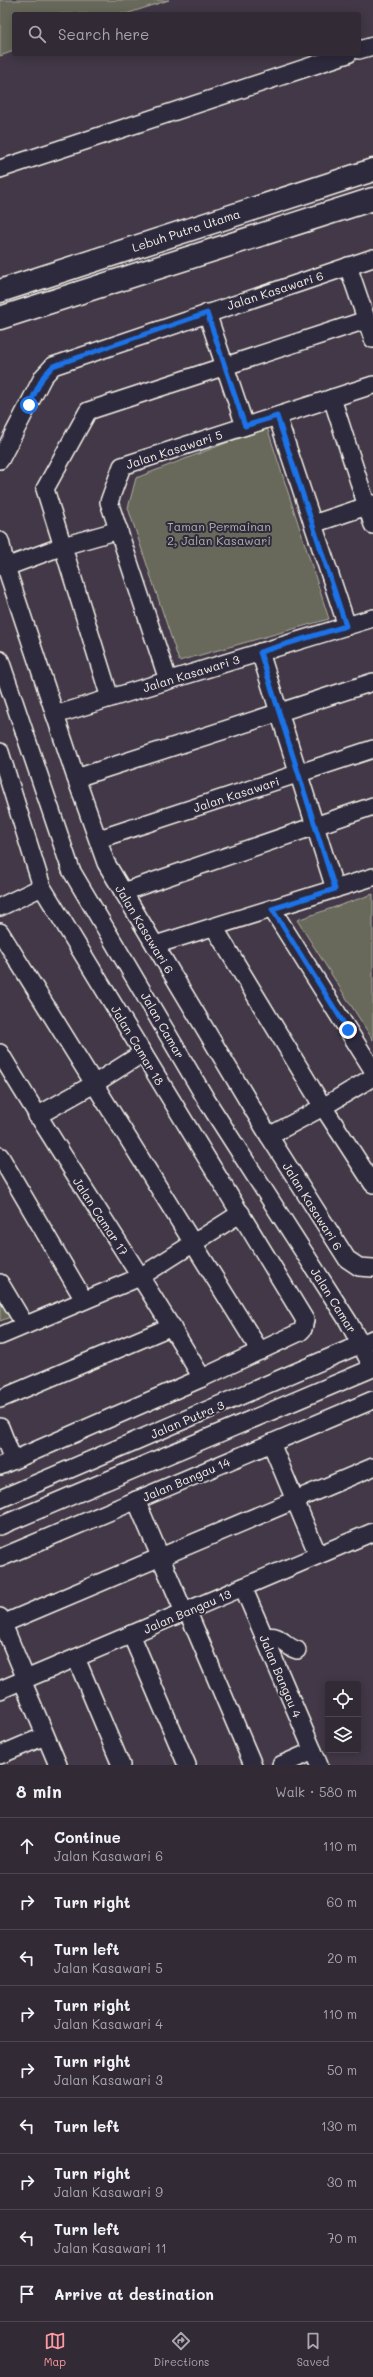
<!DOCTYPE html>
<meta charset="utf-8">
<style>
:root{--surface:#322a35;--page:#3d3641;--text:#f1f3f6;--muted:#a8a7ad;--line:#4d4650;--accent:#ff9aa2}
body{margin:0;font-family:Mali,sans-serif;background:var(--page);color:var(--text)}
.controls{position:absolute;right:12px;bottom:12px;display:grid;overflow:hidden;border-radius:4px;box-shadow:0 2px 10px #0003}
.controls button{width:36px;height:36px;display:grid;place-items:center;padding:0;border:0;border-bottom:1px solid var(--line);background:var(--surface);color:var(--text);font:20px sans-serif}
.stop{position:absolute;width:12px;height:12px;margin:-9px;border:3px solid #1a73e8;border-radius:50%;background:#fff}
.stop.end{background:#1a73e8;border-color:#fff;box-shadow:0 1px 4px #0008}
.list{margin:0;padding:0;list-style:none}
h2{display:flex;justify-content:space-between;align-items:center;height:52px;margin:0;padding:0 16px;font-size:17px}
h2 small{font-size:13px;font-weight:400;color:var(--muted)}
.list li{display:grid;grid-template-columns:26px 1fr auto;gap:12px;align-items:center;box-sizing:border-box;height:56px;padding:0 16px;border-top:1px solid var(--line)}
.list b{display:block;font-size:15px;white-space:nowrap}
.list p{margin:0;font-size:13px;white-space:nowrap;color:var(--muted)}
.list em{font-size:13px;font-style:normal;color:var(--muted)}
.icon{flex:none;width:22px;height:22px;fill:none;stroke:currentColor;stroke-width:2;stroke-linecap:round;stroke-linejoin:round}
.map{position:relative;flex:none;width:373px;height:1765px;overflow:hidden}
.search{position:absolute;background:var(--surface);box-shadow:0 2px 10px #0003;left:12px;right:12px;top:12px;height:44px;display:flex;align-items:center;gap:10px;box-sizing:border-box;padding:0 14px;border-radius:4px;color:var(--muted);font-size:15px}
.sheet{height:556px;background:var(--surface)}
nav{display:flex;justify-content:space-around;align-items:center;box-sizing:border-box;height:56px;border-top:1px solid var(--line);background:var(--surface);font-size:11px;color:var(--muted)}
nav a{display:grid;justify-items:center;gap:2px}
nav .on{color:var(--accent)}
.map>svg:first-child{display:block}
</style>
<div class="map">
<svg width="373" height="1765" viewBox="0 0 373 1765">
<rect width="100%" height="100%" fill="#423847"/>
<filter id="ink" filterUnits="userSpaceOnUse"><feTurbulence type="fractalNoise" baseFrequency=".025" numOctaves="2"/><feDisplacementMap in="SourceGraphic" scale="8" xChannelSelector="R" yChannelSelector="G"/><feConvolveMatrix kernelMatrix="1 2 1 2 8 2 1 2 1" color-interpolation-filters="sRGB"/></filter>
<g filter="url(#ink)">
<g fill="#67695a" stroke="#aeada1">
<path d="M0 0H169L126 14H14V51L0 56Z"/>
<path d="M267 427 329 619 179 661 128 508 136 478Z"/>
<path d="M373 894V1040L297 920Z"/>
<path d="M0 1286 19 1314 0 1321Z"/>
</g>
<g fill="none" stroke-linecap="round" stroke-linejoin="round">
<g stroke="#f4f1e8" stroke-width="20">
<g id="minor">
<path d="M359 50 373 46"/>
<path d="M0 169 348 54"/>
<path d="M348 266 373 339"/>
<path d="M207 313 245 426"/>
<path d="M332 398 373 525"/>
<path d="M277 416 347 626"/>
<path d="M0 460 43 377 53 366 373 258"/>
<path d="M313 524 373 504"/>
<path d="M0 541 6 567 76 778 106 863 269 1136 347 1259 359 1267 373 1268"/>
<path d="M6 567 63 546 119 530"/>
<path d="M260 652 335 889"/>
<path d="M0 660 71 870 207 1101 348 1321 373 1368 0 1526"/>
<path d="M168 680 109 502 122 466 373 385"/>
<path d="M110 698 45 489 88 411 366 320"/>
<path d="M55 715 373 618"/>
<path d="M0 752 42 887 305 1320 303 1329 300 1332 202 1378 0 1466"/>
<path d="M76 778 373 682"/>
<path d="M99 839 373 749"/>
<path d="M123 892 373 806"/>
<path d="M0 907 42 887"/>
<path d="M272 909 373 1070"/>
<path d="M214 927 320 1102 373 1184"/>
<path d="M0 932 260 1351"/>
<path d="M155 945 373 877"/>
<path d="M0 1053C65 1163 138 1268 202 1378"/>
<path d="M37 1116 94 1084 143 1053"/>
<path d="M269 1136 323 1107 373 1077"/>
<path d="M0 1156 84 1300"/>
<path d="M0 1283 25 1325"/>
<path d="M0 1336 140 1277 241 1213"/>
<path d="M0 1399 172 1326"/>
<path d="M0 1427 13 1460"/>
<path d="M271 1443 318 1555"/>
<path d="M0 1499 373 1339"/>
<path d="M136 1500 184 1612"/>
<path d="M0 1558 373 1400"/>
<path d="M243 1587 319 1765"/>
<path d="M187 1610 253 1765"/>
<path d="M0 1617 26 1679"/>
<path d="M0 1625 373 1467"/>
<path d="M131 1634 187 1765"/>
<path d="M265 1638C280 1632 284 1647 297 1650"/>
<path d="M76 1658 121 1765"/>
<path d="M22 1680 58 1765"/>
<path d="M0 1690 373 1532"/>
<path d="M0 1755 45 1736"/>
<path d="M281 1765 313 1751"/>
</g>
</g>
<g stroke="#f4f1e8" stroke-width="25">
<g id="major">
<path d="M0 291 373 170"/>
<path d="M0 318 373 199"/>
</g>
</g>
<use href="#minor" stroke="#2f2a3d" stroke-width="17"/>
<use href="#major" stroke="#2f2a3d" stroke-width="22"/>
</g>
</g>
<g fill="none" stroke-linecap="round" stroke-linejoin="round" filter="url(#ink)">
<path stroke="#1a73e8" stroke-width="5" d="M29 405 43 377 53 366 207 313 245 426 277 416 346 626 260 652 335 889 272 909 348 1030"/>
</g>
<g text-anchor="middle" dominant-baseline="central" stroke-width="4" stroke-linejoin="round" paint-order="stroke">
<g font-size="12" fill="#f4f1e8" stroke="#2f2a3d">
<text transform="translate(186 230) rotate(-18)">Lebuh Putra Utama</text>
<text transform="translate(275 290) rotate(-18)">Jalan Kasawari 6</text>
<text transform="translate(174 449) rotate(-18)">Jalan Kasawari 5</text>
<text transform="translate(191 673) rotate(-17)">Jalan Kasawari 3</text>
<text transform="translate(236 794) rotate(-18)">Jalan Kasawari</text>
<text transform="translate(145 929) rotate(59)">Jalan Kasawari 6</text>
<text transform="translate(163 1025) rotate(60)">Jalan Camar</text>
<text transform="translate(138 1045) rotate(59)">Jalan Camar 18</text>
<text transform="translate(313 1206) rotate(58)">Jalan Kasawari 6</text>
<text transform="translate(101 1216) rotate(57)">Jalan Camar 17</text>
<text transform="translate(334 1300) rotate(58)">Jalan Camar</text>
<text transform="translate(187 1419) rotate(-23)">Jalan Putra 3</text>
<text transform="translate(186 1479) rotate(-23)">Jalan Bangau 14</text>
<text transform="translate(187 1611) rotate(-23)">Jalan Bangau 13</text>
<text transform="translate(281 1676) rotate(67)">Jalan Bangau 4</text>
</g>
<g font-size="12" fill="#b5b4a8" stroke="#2f2a3d">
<text x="219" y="526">Taman Permainan<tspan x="219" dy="14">2, Jalan Kasawari</tspan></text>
</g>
</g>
</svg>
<div class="controls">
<button><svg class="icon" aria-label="locate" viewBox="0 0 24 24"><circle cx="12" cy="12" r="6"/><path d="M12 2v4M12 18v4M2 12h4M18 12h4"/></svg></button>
<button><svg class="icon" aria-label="layers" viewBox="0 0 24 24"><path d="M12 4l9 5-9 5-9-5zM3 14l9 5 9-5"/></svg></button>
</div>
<div class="stop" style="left:29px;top:405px"></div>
<div class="stop end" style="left:348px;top:1030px"></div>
<div class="search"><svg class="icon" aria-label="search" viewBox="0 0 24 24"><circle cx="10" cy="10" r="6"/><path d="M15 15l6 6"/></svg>Search here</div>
</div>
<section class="sheet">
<h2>8 min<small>Walk · 580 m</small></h2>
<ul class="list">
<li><svg class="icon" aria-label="ahead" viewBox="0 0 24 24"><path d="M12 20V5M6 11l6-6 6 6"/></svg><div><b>Continue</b><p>Jalan Kasawari 6</p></div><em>110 m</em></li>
<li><svg class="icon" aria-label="right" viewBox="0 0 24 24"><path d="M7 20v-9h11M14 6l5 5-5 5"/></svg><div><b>Turn right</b></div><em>60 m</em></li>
<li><svg class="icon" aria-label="left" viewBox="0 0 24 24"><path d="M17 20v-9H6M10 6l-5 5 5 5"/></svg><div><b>Turn left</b><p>Jalan Kasawari 5</p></div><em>20 m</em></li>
<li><svg class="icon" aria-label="right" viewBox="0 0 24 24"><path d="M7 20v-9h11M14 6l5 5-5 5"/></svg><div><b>Turn right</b><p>Jalan Kasawari 4</p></div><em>110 m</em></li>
<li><svg class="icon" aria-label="right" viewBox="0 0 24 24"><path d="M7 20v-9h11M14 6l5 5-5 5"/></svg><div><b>Turn right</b><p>Jalan Kasawari 3</p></div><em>50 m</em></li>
<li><svg class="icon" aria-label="left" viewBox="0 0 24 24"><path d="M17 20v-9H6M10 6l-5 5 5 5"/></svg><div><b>Turn left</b></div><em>130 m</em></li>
<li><svg class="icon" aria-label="right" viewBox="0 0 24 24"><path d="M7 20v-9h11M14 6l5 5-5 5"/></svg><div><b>Turn right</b><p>Jalan Kasawari 9</p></div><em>30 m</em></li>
<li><svg class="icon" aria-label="left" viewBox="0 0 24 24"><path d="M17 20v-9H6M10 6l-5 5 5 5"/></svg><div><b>Turn left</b><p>Jalan Kasawari 11</p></div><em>70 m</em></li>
<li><svg class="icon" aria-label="arrive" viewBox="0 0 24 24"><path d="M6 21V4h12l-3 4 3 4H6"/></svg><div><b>Arrive at destination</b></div></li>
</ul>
</section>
<nav>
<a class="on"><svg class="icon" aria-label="map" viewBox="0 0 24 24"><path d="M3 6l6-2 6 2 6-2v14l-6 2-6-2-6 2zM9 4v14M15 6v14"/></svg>Map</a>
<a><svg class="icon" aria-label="directions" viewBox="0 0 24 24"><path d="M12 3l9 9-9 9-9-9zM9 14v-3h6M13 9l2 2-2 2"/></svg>Directions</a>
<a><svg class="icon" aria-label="saved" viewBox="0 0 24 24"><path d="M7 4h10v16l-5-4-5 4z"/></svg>Saved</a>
</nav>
